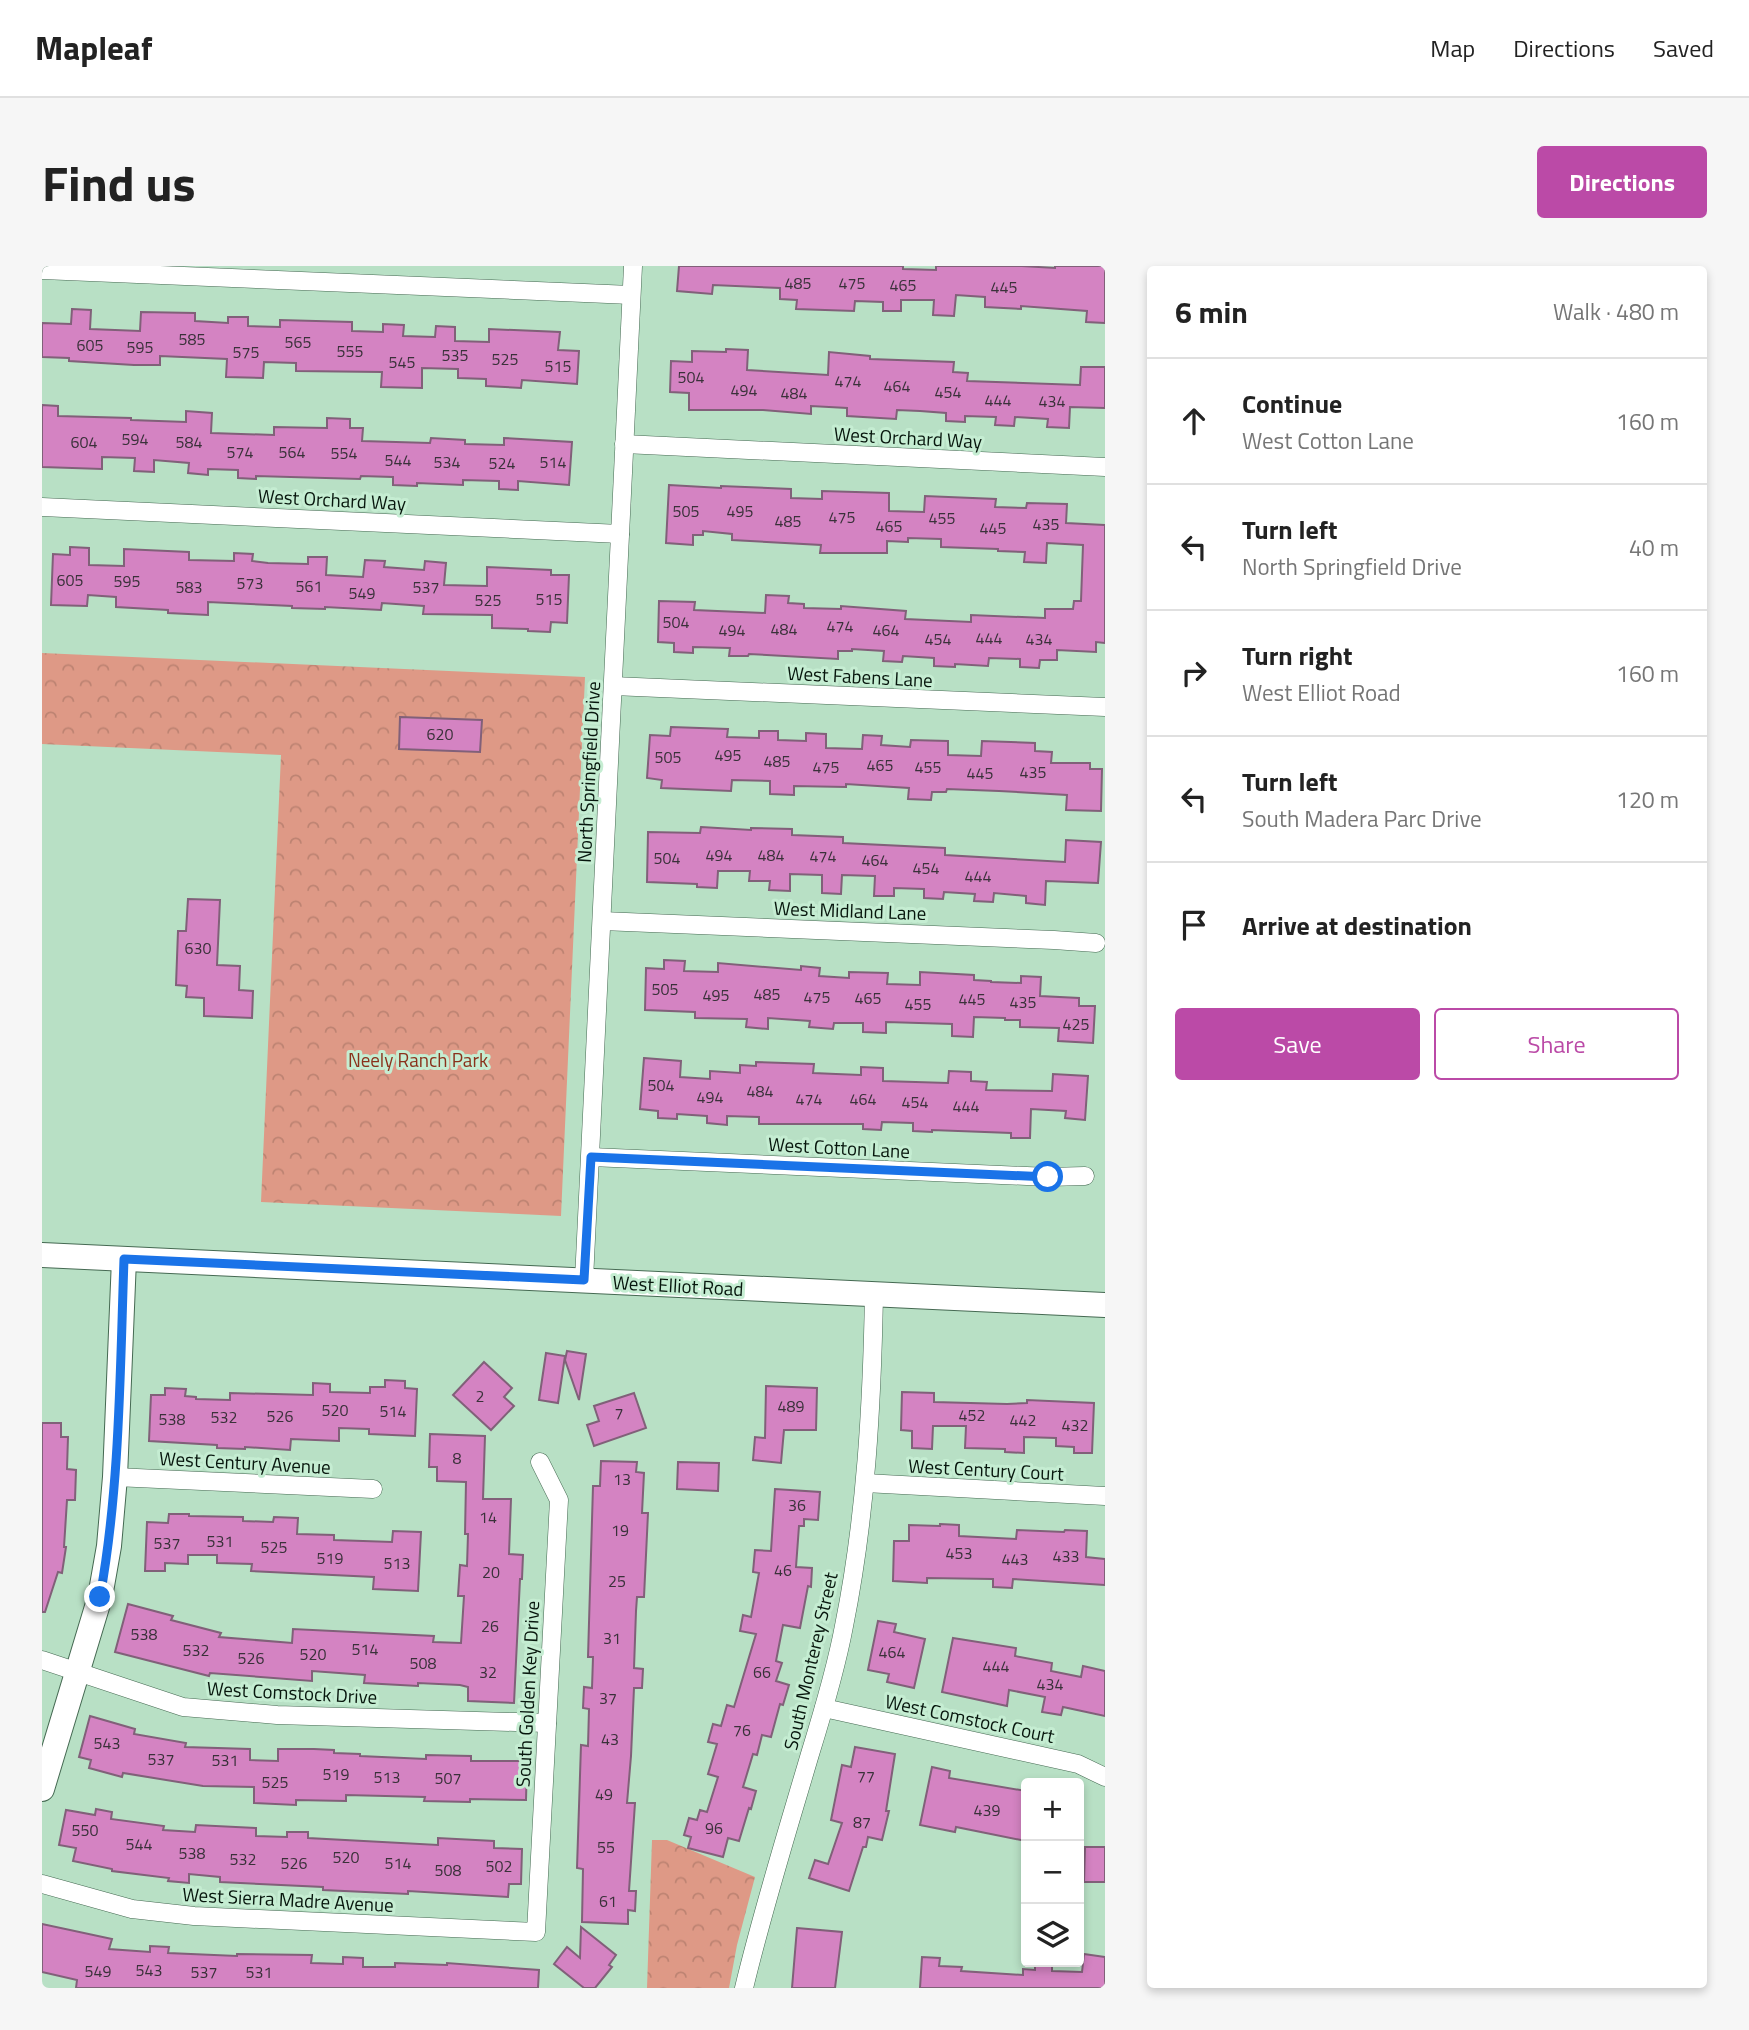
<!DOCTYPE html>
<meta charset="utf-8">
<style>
:root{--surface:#fff;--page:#f6f6f6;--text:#222;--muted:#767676;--line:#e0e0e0;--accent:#bb4aa7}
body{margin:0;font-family:"Titillium Web",sans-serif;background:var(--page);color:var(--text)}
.controls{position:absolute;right:21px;bottom:21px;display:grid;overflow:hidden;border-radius:7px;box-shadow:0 4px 10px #0003}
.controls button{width:63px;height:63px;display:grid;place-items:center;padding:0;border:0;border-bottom:2px solid var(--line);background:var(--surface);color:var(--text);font:35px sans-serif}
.stop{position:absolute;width:21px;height:21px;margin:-16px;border:5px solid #1a73e8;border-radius:50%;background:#fff}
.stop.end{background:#1a73e8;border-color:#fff;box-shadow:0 2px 7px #0008}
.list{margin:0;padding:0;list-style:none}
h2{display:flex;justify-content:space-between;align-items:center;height:91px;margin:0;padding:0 28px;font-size:30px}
h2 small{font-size:23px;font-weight:400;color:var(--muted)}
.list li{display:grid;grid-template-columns:46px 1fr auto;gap:21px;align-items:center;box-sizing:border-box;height:126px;padding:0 28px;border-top:2px solid var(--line)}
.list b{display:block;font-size:26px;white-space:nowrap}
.list p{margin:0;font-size:23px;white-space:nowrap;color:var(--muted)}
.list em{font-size:23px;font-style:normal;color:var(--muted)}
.actions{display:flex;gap:14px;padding:21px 28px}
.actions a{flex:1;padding:16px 0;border:2px solid var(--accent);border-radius:7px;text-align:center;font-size:24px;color:var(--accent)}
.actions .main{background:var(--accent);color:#fff}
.icon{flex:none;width:38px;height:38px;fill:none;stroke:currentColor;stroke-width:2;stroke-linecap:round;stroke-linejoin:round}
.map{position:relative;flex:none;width:1063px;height:1722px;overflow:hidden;border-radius:7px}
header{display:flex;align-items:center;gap:42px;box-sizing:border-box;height:98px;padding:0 35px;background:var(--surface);border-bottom:2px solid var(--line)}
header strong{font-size:33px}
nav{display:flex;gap:38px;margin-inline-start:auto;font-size:24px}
.intro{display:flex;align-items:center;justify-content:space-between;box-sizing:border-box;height:168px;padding:0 42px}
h1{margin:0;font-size:49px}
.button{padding:18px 32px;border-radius:7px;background:var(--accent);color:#fff;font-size:24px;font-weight:700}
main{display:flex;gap:42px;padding:0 42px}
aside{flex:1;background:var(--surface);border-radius:7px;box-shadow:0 4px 10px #0003}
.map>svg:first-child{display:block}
</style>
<header>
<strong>Mapleaf</strong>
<nav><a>Map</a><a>Directions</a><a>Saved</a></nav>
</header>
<div class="intro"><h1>Find us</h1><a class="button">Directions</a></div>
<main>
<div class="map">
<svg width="1063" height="1722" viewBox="0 0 1063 1722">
<defs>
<pattern id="park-crowns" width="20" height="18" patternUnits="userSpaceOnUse" patternTransform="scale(1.75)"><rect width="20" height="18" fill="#de9986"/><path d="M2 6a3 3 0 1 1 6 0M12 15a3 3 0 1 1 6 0" fill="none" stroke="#bd8372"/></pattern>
</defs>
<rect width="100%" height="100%" fill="#b8e0c5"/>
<g fill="url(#park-crowns)">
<path d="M0 387 543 411 519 950 219 936 239 489 0 478Z"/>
<path d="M610 1574H625L713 1611 695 1679 687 1722H605Z"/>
</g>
<g fill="#d483c2" stroke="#816079" stroke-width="2">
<path d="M637 0H861V3L894 4V0H980L1013 2V0H1063V57L1044 56 1045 45 979 40V43L943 41V31L914 29 912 50 891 49 892 34H859V45H841V36L813 35 812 45 754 43 755 34 738 33V22L671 19 670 28 635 25Z"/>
<path d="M30 43 49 44 48 63 98 65 99 46 153 47V55L186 57V51H206V60L238 61V54L310 56V65L341 66V58L362 59 361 70 393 71 394 60 413 61V75L447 76V63L518 66 516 84 537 85 535 118 480 114 479 122 444 120V113L416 112V103L380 102V122L339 121 340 106 254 105V97L222 96 221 112 184 111 185 93 118 90V99H92L27 95V92L0 91V57L29 58Z"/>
<path d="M684 83 706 84 705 104 786 109 787 86 828 90V93L912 96 911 106 926 107 925 115 1038 119 1039 101H1063V142L1028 141 1027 162 1005 161 1006 153 973 151 972 160 953 159 954 151 923 150V156L904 155V147L878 145 855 144 854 153 805 150V142L769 140V148L721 144H647V127L628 126 629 95 650 96V85L684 86Z"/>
<path d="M0 139 16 140V150L89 152V154L144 156V145L170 147 169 167 232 169V161L285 162V152L308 153V162H321L320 175 388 177 389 172 423 174V178L462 179V172L530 176 527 219 476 215V224L457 223V215L421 214V219L375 217V220L351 219V211L319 210 318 213 214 210V213L196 212V204L166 203V209L146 207 147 197 112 194V206L92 205 93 192 60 191V203L0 201Z"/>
<path d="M627 219 679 222V220L749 223V232L780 233V225L847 227V245L882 246 883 230 954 233 953 241 984 242 985 237 1025 238 1024 257 1063 259V377L1054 376V386L1015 384V394H998L997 402 978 401V393L947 392 946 400 913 398V401L892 400V392L861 390 860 396 841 395 842 385 810 383V385H796V393L707 388 706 390H687L688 382 651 381V387L632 386V377L616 376 617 335 653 336 652 344 723 347 724 329 747 330 746 337 762 338V342L799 343V340L864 345 863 353 929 356V349L1003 352V343H1031L1032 335H1039L1041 279 1005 277 1004 297 982 296 983 286 956 285V283L899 281V273L866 272V276L845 275V287H778L779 279 690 274V268L661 265V269H651V279L624 277Z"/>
<path d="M28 281 47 282V299L82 300V283L147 286V294L192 295V287L211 288 210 295 226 297 266 298V291H285L284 309 321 311 323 294 343 295 342 301 382 304 383 295 404 297 402 319 445 320V301L509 304V309H527L525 357 509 356 508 366 486 365V363L450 362V349L381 348 382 340 340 337 339 344 283 341V343L250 342V340L166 336V349L126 347V344L74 341V331L46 329 45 340 9 339 11 288 28 289Z"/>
<path d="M358 451 440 454 438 486 357 483Z"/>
<path d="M629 461 686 463 685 471 717 472V465H736V474L764 475V467L784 468V482L820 483 821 469 840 470 839 479 868 481 869 474 906 475V489L939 490 940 475 993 477V485L1010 486 1009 497H1048V503H1060L1059 545 1024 544 1025 529 957 525 905 523 904 526H890L889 534 866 533 867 522 804 518V521L752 520V529L728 528V515L690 514 689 525 619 522 620 514 605 512 608 469 628 470Z"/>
<path d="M659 561 709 564V562L750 563V569L801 571V577L903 582V589L1023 596 1024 574 1059 576 1056 617 1004 615 1003 639 984 637V630L952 627 951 636 932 635 933 628 902 626 901 633 882 632V623L852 622V630H832L833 610 800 609 799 628 780 627V609L748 608V625L727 624 728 615H707L708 605H676L675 622 655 621V618L605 616 606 566 658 567Z"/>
<path d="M146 633 178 634 175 699 198 700 197 724 211 725 210 752 162 750V732L144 731 145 720 134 719 136 665H144Z"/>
<path d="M622 694 643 695 642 705 676 706V697L759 704V700L778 702 777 710 807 712V706L846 707 845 718 878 719V706L932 709V714L949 715V716L979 717V710L999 711 998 730 1037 732V740H1053L1051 777 1016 775 1017 762 978 761V754H963V752L932 751 931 771 910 770V758L844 756V767L821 766V757H792L791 763 767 761 768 755 726 752V763L704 761 705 753 653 752V746L603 744 604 702 622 703Z"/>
<path d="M602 792 639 795 638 811 668 813V805L698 807V799L714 800V796L772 798 771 807 794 808 819 809V801L841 802V815L906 817 907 805 929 806V815L945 816 944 824 1010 825 1011 808 1046 810 1043 854 1023 852 1024 845 989 843 988 872H969V867L890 864V866L871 865V857L840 856 839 864 821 863V858H717V851L685 850V859L665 857V850L635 848V853L616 852V845L598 843Z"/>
<path d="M525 1085 544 1088 537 1134 523 1094Z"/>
<path d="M504 1087 523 1090 516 1137 497 1134Z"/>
<path d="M442 1096 470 1122 462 1131 472 1140 449 1164 411 1129Z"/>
<path d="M343 1114 363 1115V1122L375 1123 373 1170 327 1168V1163L297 1162V1175L249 1173 248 1184 203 1181V1183L175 1182V1179L107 1175 109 1129H123V1122L144 1123 143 1130 154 1131V1133L188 1134V1127L271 1129V1117L288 1118V1126L328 1127V1121H343Z"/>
<path d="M724 1120 775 1122 774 1164H742L739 1197 711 1194 713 1171 723 1172Z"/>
<path d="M860 1126 892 1127V1136L965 1138 985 1137V1134L1052 1137 1050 1187H1032V1181L1014 1180V1172L982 1171V1187L963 1186V1183L923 1182 924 1160H891L890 1183 870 1182V1165L859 1164Z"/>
<path d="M592 1127 604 1162 552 1180 545 1159 557 1155 552 1140Z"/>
<path d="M0 1157H19V1171H26L25 1203 34 1204 33 1234H25L22 1281H24L20 1307 16 1306 3 1346H0Z"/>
<path d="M388 1168 443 1170 441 1233H469L467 1288 481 1289 480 1313H478L472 1437 426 1435V1421L418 1419 376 1417V1420L322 1417 323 1409 297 1407 270 1405V1415L168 1407 167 1410 73 1386 86 1338 131 1350 129 1354 179 1367 177 1371 250 1377 251 1363 392 1370 391 1376 419 1377 422 1330H416L418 1299 425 1300 426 1268H423L424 1216 395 1215V1201H387Z"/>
<path d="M559 1195 595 1196 594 1206 602 1207 600 1247H606L602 1331H595L594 1345 592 1402 601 1403 600 1422H592L589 1490 585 1537H593L587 1625H594L593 1645 586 1644V1658L540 1656 541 1603 535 1602 539 1479 546 1480 547 1443 541 1442 542 1421 550 1422 551 1391H546L551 1220H558Z"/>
<path d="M636 1196 677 1197 676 1225 635 1223Z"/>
<path d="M733 1223 778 1226 776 1254 762 1253V1260H757L754 1301 770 1302 769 1321 766 1320 758 1362 741 1359 734 1395 740 1397 734 1415 747 1419 741 1439 738 1438 729 1471 720 1469 715 1489 711 1488 701 1521 714 1525 709 1543 707 1542 697 1575 686 1572 681 1591 646 1582 649 1571 642 1569 647 1552 655 1554 658 1544 665 1546 676 1511 666 1508 675 1478 666 1476 671 1458 679 1460 685 1439 692 1441 714 1368 698 1365 701 1349 709 1351 717 1307 711 1306 713 1284 729 1285Z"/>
<path d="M127 1248H147V1250L201 1251V1255L231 1256 232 1251 256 1252 255 1268 292 1269V1274L350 1276 351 1265 379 1266 376 1325 331 1323 332 1311 209 1305 210 1298 175 1297V1289H146V1298L123 1297V1305H103L105 1256 126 1257Z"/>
<path d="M898 1258 917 1259V1270L974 1273 975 1264 1022 1266 1023 1264 1045 1265 1044 1291 1063 1293V1319L971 1313 970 1322 951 1321V1313L885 1312V1317L851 1315 852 1275H867V1259L898 1260Z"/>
<path d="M836 1355 854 1358 852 1366 883 1373 872 1422 845 1416 847 1408 826 1404Z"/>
<path d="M911 1372 974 1382 973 1390 1010 1397 1009 1405 1039 1411 1041 1400 1063 1405V1450L1021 1441 1019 1449 1000 1446 1003 1431 967 1424 965 1440 900 1426Z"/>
<path d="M48 1450 93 1463 92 1468 144 1477 143 1481 208 1483V1494L236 1495V1483H272L292 1484V1487L318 1488V1490L384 1493V1489L429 1490V1495H485L484 1534 428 1533V1536L382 1535 383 1531 304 1529V1535L254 1534V1539L212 1537V1521L161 1520 81 1507 80 1511 47 1502 49 1494 37 1491Z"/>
<path d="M813 1481 853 1488 844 1545H847L840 1574 826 1571 824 1581H821L807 1625 767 1612 773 1594 786 1598 800 1557 789 1554 800 1499 809 1501Z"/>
<path d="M890 1501 908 1505 907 1512 984 1525V1575L914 1561 913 1566 878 1559Z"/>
<path d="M54 1543 70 1546 69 1553 122 1560 121 1564 153 1566 154 1559 214 1562V1570L245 1571V1566H266V1572L396 1579V1572L452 1575V1582L480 1583 479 1618H467L466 1631 366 1625V1628L281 1624V1621L178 1616V1611L147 1608V1617L126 1615 127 1612 70 1605V1603L31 1595 34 1582 17 1579 24 1544 53 1549Z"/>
<path d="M1043 1581H1063V1616H1042Z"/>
<path d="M0 1658 70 1673 67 1683 108 1686V1680L127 1681 126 1687 195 1690V1688L270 1689 269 1697 301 1698V1691L321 1692V1701H353V1697L405 1699V1697L497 1704 496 1722H34L35 1714 0 1706Z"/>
<path d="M539 1661 574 1689 567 1699 570 1701 553 1722H542L512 1698 525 1681 538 1692Z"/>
<path d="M755 1662 800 1666 793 1722H750Z"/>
<path d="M1042 1688 1063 1691V1722H878L880 1691 898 1692 897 1700 920 1701 919 1705 981 1709V1703L993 1704V1696H1010V1705L1040 1706Z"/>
</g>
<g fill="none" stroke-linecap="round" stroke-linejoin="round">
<g stroke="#456952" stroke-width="19">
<g id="street">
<path d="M0 4 589 29"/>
<path d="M582 178 1063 201"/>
<path d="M0 241 578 268"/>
<path d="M571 420 1063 441"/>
<path d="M560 655 1012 674 1054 677"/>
<path d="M549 891 1006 911 1043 910"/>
<path d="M542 1014 591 0"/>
<path d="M73 1211 331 1223"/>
<path d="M823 1217 1063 1230"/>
<path d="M0 1394 141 1441 235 1449 505 1457"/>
<path d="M782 1442 1036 1498 1063 1511"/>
<path d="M0 1618 90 1643 152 1650 494 1666 517 1234 498 1196"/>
<path d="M702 1722C721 1643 745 1566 768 1488 781 1446 794 1403 802 1360 824 1251 830 1139 832 1028"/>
</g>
</g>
<g stroke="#456952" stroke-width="26">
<g id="secondary">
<path d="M0 989 1063 1039"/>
<path d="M0 1523 58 1331 67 1280 73 1211 82 993"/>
</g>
</g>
<use href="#street" stroke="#fff" stroke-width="18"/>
<use href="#secondary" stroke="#fff" stroke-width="24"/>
</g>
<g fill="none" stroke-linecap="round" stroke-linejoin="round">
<path stroke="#1a73e8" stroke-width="9" d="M58 1331C78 1220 78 1105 82 993L542 1014 549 891 1006 911"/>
</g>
<g text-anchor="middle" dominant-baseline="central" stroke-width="6" stroke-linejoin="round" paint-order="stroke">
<g font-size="16" fill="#3a313a">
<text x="756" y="17">485</text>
<text x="810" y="17">475</text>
<text x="861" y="19">465</text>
<text x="962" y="21">445</text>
<text x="150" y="73">585</text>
<text x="256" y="76">565</text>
<text x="48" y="79">605</text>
<text x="98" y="81">595</text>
<text x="308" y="85">555</text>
<text x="204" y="86">575</text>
<text x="413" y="89">535</text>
<text x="463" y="93">525</text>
<text x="360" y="96">545</text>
<text x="516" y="100">515</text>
<text x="649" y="111">504</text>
<text x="806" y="115">474</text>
<text x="855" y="120">464</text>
<text x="702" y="124">494</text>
<text x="906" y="126">454</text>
<text x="752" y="127">484</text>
<text x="956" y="134">444</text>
<text x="1010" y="135">434</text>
<text x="93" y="173">594</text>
<text x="42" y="176">604</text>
<text x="147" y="176">584</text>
<text x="198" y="186">574</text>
<text x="250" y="186">564</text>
<text x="302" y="187">554</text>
<text x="356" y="194">544</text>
<text x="405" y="196">534</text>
<text x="511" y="196">514</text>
<text x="460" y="197">524</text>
<text x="644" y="245">505</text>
<text x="698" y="245">495</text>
<text x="800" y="251">475</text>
<text x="900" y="252">455</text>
<text x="746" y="255">485</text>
<text x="1004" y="258">435</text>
<text x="847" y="260">465</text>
<text x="951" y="262">445</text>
<text x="28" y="314">605</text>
<text x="85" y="315">595</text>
<text x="208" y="317">573</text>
<text x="267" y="320">561</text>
<text x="147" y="321">583</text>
<text x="384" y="321">537</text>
<text x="320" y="327">549</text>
<text x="507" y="333">515</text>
<text x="446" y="334">525</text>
<text x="634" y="356">504</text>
<text x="798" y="360">474</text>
<text x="742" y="363">484</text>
<text x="690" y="364">494</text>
<text x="844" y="364">464</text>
<text x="947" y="372">444</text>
<text x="896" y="373">454</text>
<text x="997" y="373">434</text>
<text x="398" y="468">620</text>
<text x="686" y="489">495</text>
<text x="626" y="491">505</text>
<text x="735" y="495">485</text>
<text x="838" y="499">465</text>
<text x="784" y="501">475</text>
<text x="886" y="501">455</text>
<text x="991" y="506">435</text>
<text x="938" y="507">445</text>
<text x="677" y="589">494</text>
<text x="729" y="589">484</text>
<text x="781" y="590">474</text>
<text x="625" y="592">504</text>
<text x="833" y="594">464</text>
<text x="884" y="602">454</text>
<text x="936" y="610">444</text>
<text x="156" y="682">630</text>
<text x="623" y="723">505</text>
<text x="725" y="728">485</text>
<text x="674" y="729">495</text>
<text x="775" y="731">475</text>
<text x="826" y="732">465</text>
<text x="930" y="733">445</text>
<text x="981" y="736">435</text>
<text x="876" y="738">455</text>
<text x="1034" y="758">425</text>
<text x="619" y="819">504</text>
<text x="718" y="825">484</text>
<text x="668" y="831">494</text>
<text x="767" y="833">474</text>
<text x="821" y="833">464</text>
<text x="873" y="836">454</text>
<text x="924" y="840">444</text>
<text x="438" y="1130">2</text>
<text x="749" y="1140">489</text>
<text x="293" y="1144">520</text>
<text x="351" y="1145">514</text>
<text x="577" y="1147">7</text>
<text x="930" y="1149">452</text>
<text x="238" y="1150">526</text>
<text x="182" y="1151">532</text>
<text x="130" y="1153">538</text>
<text x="981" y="1154">442</text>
<text x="1033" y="1159">432</text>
<text x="415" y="1192">8</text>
<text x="580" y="1213">13</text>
<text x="755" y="1239">36</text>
<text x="446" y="1251">14</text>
<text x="578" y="1264">19</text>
<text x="178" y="1275">531</text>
<text x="125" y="1277">537</text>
<text x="232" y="1281">525</text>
<text x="917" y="1287">453</text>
<text x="1024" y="1290">433</text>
<text x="288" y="1292">519</text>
<text x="973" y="1293">443</text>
<text x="355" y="1297">513</text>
<text x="741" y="1304">46</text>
<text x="449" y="1306">20</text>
<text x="575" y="1315">25</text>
<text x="448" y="1360">26</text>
<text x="102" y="1368">538</text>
<text x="570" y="1372">31</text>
<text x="323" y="1383">514</text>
<text x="154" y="1384">532</text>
<text x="850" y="1386">464</text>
<text x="271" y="1388">520</text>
<text x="209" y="1392">526</text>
<text x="381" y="1397">508</text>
<text x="954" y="1400">444</text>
<text x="446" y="1406">32</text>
<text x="720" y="1406">66</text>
<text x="1008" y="1418">434</text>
<text x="566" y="1432">37</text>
<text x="700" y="1464">76</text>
<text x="568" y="1473">43</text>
<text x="65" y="1477">543</text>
<text x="119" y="1493">537</text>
<text x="183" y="1494">531</text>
<text x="294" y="1508">519</text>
<text x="824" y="1510">77</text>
<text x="345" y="1511">513</text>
<text x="406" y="1512">507</text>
<text x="233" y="1516">525</text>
<text x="562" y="1528">49</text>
<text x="945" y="1544">439</text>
<text x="820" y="1556">87</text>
<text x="672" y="1562">96</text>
<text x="43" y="1564">550</text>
<text x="97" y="1578">544</text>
<text x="564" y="1581">55</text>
<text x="150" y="1587">538</text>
<text x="304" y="1591">520</text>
<text x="201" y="1593">532</text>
<text x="252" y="1597">526</text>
<text x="356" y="1597">514</text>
<text x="457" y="1600">502</text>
<text x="406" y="1604">508</text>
<text x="566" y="1635">61</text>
<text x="107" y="1704">543</text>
<text x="56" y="1705">549</text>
<text x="162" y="1706">537</text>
<text x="217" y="1706">531</text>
</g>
<g font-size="19" fill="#07160d" stroke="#c5edd2">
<text transform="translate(866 171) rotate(3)">West Orchard Way</text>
<text transform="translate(290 233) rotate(3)">West Orchard Way</text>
<text transform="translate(818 410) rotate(3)">West Fabens Lane</text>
<text transform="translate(546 506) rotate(-87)">North Springfield Drive</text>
<text transform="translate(808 644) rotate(2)">West Midland Lane</text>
<text transform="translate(797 881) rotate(3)">West Cotton Lane</text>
<text transform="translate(636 1019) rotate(3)">West Elliot Road</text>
<text transform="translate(203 1196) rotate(3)">West Century Avenue</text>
<text transform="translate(944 1203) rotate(3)">West Century Court</text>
<text transform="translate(768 1395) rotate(-77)">South Monterey Street</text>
<text transform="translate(250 1426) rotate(3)">West Comstock Drive</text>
<text transform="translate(485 1428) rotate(-87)">South Golden Key Drive</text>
<text transform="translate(928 1452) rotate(12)">West Comstock Court</text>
<text transform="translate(246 1633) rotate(3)">West Sierra Madre Avenue</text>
</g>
<g font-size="19" fill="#8a311b" stroke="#c5edd2">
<text x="376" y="793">Neely Ranch Park</text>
</g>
</g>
</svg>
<div class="controls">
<button>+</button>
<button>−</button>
<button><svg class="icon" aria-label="layers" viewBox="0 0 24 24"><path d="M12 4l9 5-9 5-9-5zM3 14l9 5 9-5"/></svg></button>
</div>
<div class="stop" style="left:1006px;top:911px"></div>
<div class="stop end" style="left:58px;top:1331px"></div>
</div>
<aside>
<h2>6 min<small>Walk · 480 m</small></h2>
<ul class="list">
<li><svg class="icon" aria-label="ahead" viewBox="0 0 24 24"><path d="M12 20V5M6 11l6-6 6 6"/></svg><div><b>Continue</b><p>West Cotton Lane</p></div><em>160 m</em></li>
<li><svg class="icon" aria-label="left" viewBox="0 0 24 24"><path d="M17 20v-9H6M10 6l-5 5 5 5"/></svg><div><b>Turn left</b><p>North Springfield Drive</p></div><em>40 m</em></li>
<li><svg class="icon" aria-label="right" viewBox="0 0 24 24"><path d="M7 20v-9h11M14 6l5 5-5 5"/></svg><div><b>Turn right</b><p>West Elliot Road</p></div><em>160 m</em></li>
<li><svg class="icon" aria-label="left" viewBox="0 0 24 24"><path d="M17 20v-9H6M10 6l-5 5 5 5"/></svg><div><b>Turn left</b><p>South Madera Parc Drive</p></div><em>120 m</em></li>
<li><svg class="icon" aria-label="arrive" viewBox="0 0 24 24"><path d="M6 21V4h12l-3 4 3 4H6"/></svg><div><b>Arrive at destination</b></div></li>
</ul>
<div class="actions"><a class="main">Save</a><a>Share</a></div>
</aside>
</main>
